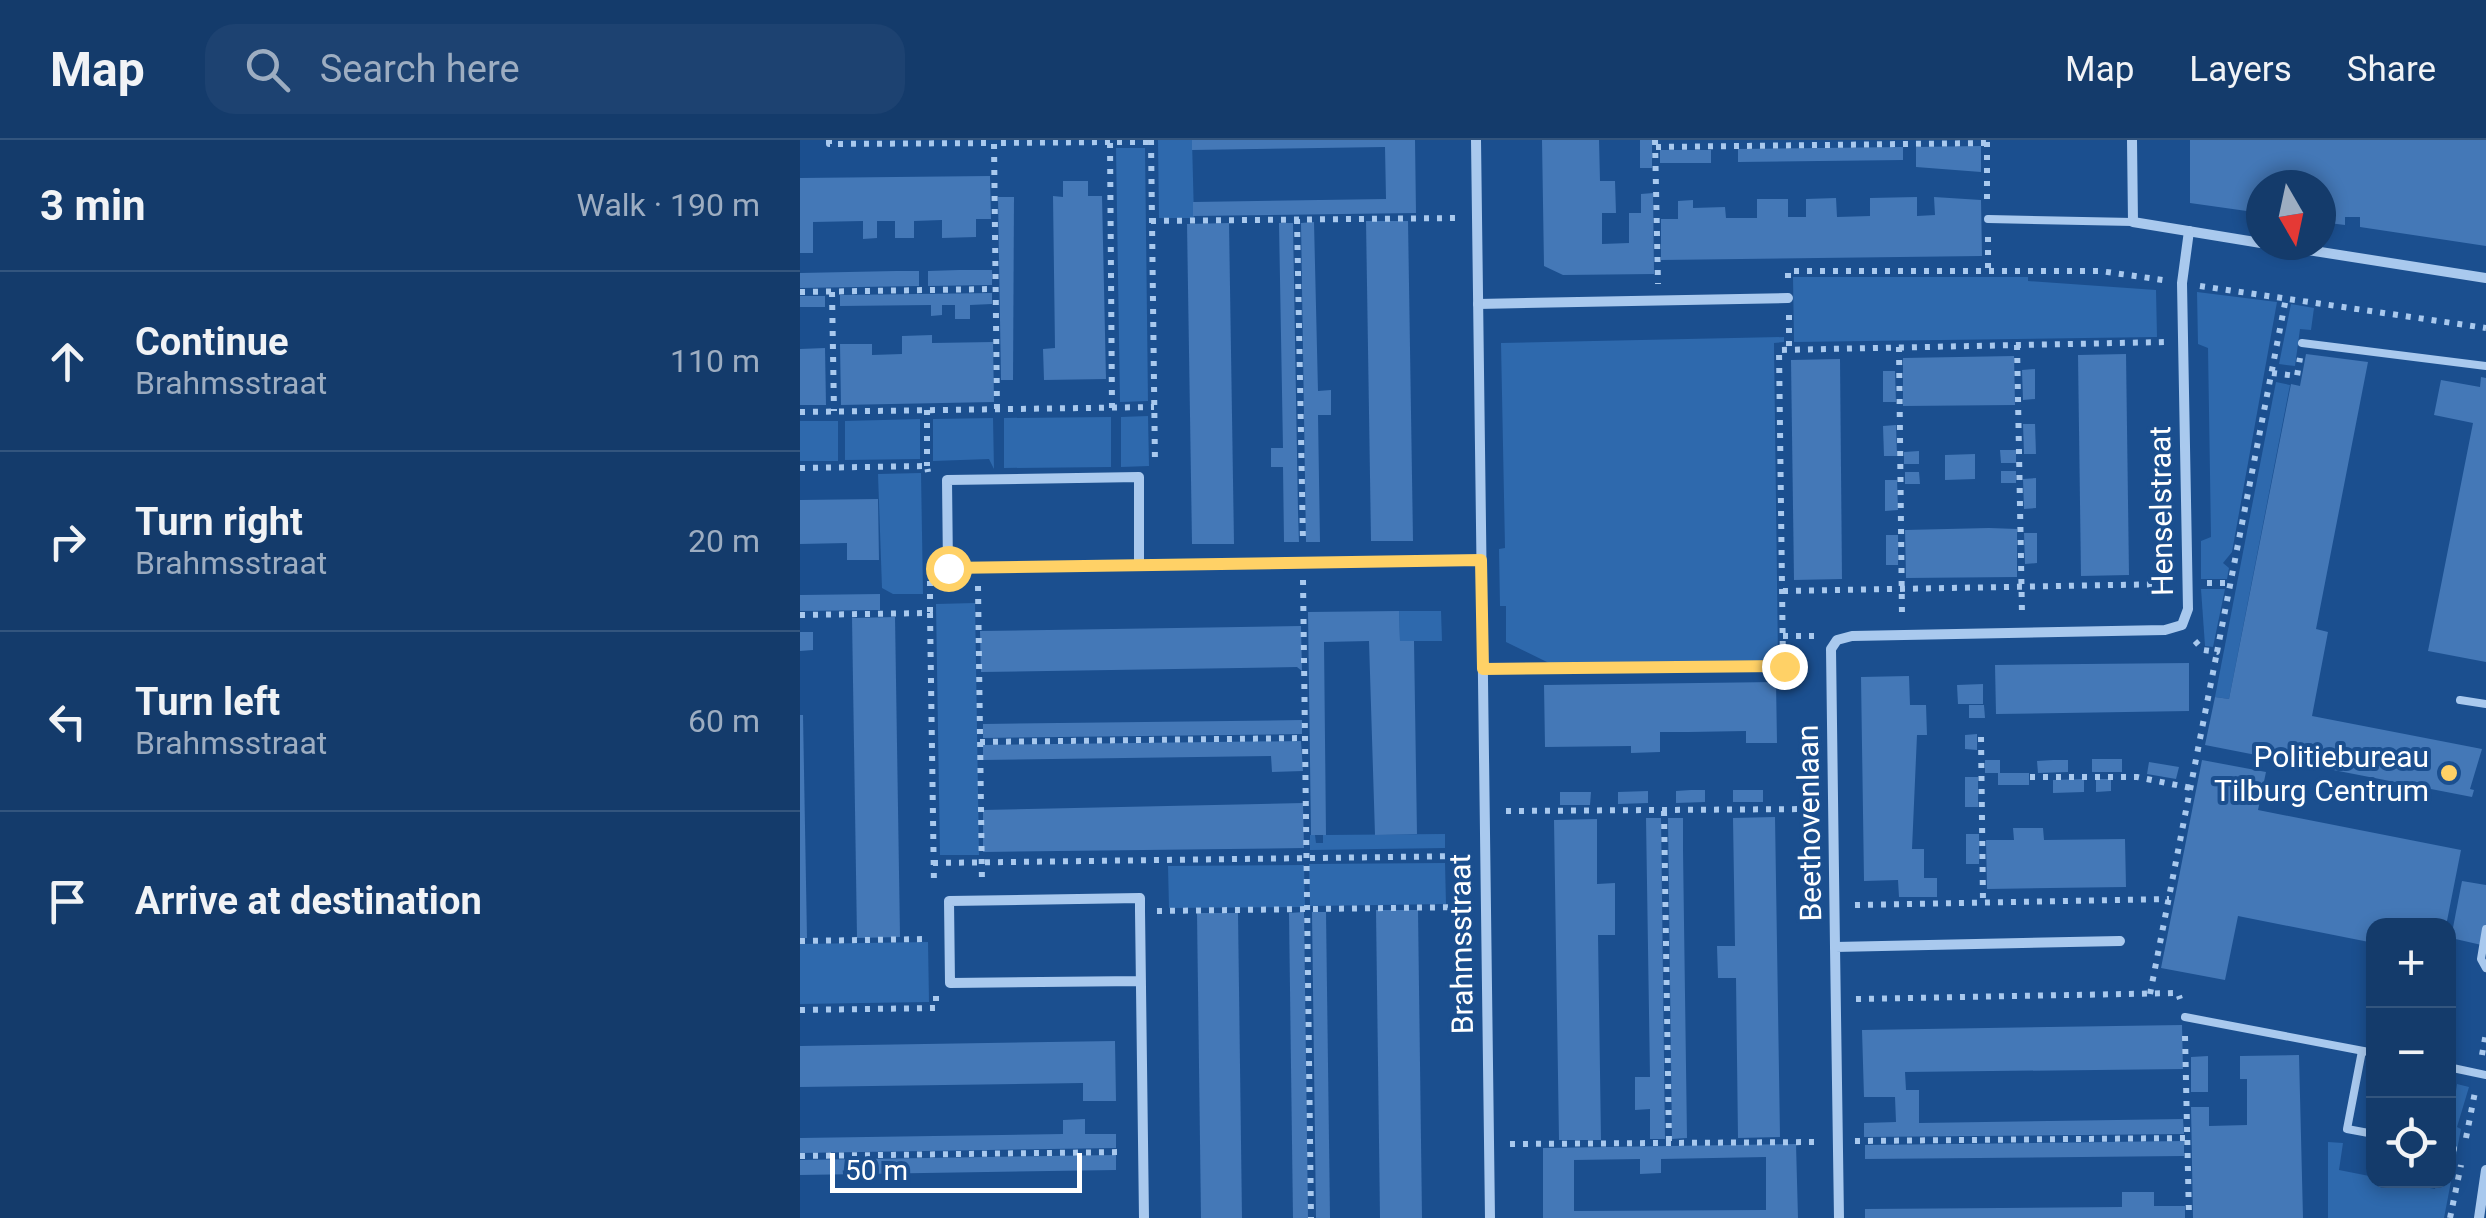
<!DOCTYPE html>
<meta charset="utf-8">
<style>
:root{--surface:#143b6b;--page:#1d4271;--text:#f1f3f6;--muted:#9dadc1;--line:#33557e}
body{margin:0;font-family:Roboto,sans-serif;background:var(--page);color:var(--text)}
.controls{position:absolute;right:30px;bottom:30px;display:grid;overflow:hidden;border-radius:20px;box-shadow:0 5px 15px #0003}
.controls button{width:90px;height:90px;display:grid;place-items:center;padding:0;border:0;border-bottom:2px solid var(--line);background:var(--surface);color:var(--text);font:50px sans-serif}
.compass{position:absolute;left:1446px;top:30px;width:90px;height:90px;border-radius:50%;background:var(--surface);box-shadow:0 5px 15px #0003;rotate:171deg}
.scale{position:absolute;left:30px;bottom:25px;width:252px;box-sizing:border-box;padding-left:10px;border:5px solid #fff;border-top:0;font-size:28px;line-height:35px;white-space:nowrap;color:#fff;-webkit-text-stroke:8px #1b4f8f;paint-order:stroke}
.stop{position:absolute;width:30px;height:30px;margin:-22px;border:8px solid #ffd166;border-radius:50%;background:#fff}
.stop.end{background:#ffd166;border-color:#fff;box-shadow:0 2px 10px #0008}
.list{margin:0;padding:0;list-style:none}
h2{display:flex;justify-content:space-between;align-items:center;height:130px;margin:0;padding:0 40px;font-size:42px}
h2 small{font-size:32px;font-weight:400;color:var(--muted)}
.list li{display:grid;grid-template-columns:65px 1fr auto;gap:30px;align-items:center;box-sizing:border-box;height:180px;padding:0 40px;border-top:2px solid var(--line)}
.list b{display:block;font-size:38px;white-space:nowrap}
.list p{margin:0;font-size:32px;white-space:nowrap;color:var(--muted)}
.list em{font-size:32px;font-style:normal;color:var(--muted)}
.icon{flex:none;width:55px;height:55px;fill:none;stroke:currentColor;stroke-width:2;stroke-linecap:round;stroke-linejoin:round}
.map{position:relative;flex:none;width:1686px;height:1078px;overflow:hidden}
header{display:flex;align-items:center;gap:60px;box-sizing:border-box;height:140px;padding:0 50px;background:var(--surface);border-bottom:2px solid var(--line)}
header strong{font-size:48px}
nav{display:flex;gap:55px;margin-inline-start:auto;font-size:35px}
.search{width:700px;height:90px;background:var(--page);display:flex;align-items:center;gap:25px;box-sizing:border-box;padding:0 35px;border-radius:30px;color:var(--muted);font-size:38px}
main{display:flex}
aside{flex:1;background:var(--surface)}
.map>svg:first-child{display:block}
</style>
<header>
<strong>Map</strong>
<div class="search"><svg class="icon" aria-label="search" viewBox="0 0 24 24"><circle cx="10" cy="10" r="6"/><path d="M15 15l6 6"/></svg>Search here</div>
<nav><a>Map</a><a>Layers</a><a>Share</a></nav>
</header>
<main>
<aside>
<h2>3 min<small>Walk · 190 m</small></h2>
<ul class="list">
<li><svg class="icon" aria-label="ahead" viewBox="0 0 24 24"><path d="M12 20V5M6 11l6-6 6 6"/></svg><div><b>Continue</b><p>Brahmsstraat</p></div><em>110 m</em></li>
<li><svg class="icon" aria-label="right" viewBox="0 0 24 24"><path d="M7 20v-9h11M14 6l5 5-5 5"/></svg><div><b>Turn right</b><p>Brahmsstraat</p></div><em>20 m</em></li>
<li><svg class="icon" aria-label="left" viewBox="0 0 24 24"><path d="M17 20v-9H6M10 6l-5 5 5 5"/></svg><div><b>Turn left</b><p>Brahmsstraat</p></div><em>60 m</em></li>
<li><svg class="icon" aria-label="arrive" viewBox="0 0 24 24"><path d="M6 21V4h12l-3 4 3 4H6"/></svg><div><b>Arrive at destination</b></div></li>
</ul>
</aside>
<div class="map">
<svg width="1686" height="1078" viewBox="0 0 1686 1078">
<rect width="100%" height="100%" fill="#1b4f8f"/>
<g fill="#2e69ad">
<path d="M358 0H392L394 78H359Z"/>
<path d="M316 8H345L348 261 320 262Z"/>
<path d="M993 137H1228V141L1356 150 1357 197 994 202Z"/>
<path d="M1397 152 1477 162 1432 412 1423 423 1429 428 1427 439H1401V401L1411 397 1408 208 1398 204Z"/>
<path d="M1491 164 1514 168 1511 190 1500 189 1495 226 1479 224Z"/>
<path d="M984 197V202L974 203 978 520 749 523 706 502V466H700L699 409 705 408 701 203Z"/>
<path d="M1476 242 1490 245 1429 559 1415 557Z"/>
<path d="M348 276 349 326 321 327V277Z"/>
<path d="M311 277V327L204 328V278Z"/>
<path d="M193 278 194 329 189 319 133 321V279Z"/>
<path d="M120 279V319L45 320V281Z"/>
<rect x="0" y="281" width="38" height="40"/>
<path d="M121 333 123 454H93L82 448 78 334Z"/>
<path d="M1401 449H1425L1413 507 1405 506Z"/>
<path d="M175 463 179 715H140L136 464Z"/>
<path d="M599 471H641L642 501H600Z"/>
<path d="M645 694V708L510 710V695H515L516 703H523V695Z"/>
<path d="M645 723 646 764 510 766 509 724Z"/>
<path d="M504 725 505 767 369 768 368 726Z"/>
<path d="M128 802 129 862 0 864V804Z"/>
<path d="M1657 944 1669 947 1657 987 1661 989 1644 1078H1528V1002L1543 1003 1539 1030 1635 1049 1637 1041 1648 1040 1655 999 1649 997Z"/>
</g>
<g fill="#4478b7" fill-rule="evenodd">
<path d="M392 0H615L616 73 393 76V62L586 59 585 7 392 10Z"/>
<path d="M742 0H799L800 41H815L816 73H802V104L829 103V73H841V54L853 53 854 134 763 135 744 126Z"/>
<rect x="840" y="0" width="12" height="28"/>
<path d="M1390 0H1686V106L1560 87V77H1545V85L1521 82V45H1461V73L1390 63Z"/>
<path d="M1181 6V32L1116 27V7Z"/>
<path d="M1103 7V20L938 22V9Z"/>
<rect x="860" y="10" width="51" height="13"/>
<path d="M190 36 191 79H176V97L142 98V80L114 81V98H95V81H77V98L63 99V81L13 82V113H0V38Z"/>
<path d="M263 41H288V56H302L306 239 244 240 243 209 255 208 253 56 263 57Z"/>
<path d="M198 57H214L213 240H201Z"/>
<path d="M1117 57V76L1135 75 1134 57 1181 60 1182 116 861 120V79H878V61L893 60V68L925 67 926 78H957V59H988V77H1006V59L1036 58 1037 77 1070 76V58Z"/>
<path d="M566 81H608L613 401H571Z"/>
<path d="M514 82 518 251 531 250V275H518L520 402H506L501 83Z"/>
<path d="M429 83 434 404H392L387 84Z"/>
<path d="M479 83H493L498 372 499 402H484L483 327H471V308H483Z"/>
<path d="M159 130H192V145L128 146V131Z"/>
<path d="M96 131H119V146L0 148V133Z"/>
<path d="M192 153V164L170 165V179H155V165H142V175L131 176V165L40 166V155Z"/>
<rect x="0" y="156" width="25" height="11"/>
<path d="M132 195V203L193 202 194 262 41 265 40 204H72V215L102 214V196Z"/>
<path d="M25 208 26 265H0V209Z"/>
<path d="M1326 214 1329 435 1281 436 1278 215Z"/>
<path d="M1506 214 1568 222 1516 489 1528 492 1512 576 1682 609 1670 649 1674 650 1672 657 1405 605 1415 557 1429 559 1491 244 1500 246Z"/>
<path d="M1214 216 1215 265 1103 266V218Z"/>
<path d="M1040 219 1042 439 994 440 991 220Z"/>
<path d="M1235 229V259L1223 260 1222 230Z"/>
<path d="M1083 231H1095L1096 262H1083Z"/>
<path d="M1681 237 1686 238V522L1628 511 1673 283 1634 275 1641 240 1680 247Z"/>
<path d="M1223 284H1235L1236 314H1224Z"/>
<path d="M1096 285 1097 316H1084L1083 286Z"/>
<path d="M1200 310H1216V323H1201Z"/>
<path d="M1119 311V324H1104V312Z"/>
<path d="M1175 314V339L1145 340V315Z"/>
<rect x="1201" y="331" width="15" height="12"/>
<path d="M1105 332H1119L1120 344H1105Z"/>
<path d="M1236 338V368L1224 369 1223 339Z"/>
<path d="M1085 340H1097L1098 370 1085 371Z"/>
<path d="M78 359 79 420H47V403L0 404V360Z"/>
<path d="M1189 388 1217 389V437L1106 438 1105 390Z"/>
<path d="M1224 393H1237V423L1225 424Z"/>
<rect x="1086" y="395" width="12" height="30"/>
<path d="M80 454V470L0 471V455Z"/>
<path d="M599 471 600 501H614L617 694 575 695 569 501 524 502 526 695H511L508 472Z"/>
<path d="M95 477 100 797 57 798 52 478Z"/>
<path d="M501 486 502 531 497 527 181 532 180 491Z"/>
<path d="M0 492H13V510L0 511Z"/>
<path d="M1389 523V571L1196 574 1195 525Z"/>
<path d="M1109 536 1110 565H1126L1127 595H1117L1112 709H1124V738H1137V757H1099L1098 740 1064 741 1061 537Z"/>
<path d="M976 542 977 603H946V591L889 592H860V612L831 613V606L745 607 744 545Z"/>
<path d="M1183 544V564H1158L1157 545Z"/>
<path d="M1169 565H1184L1185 578H1169Z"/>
<path d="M0 575H3L7 798H0Z"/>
<path d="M502 580V594L183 598V584Z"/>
<path d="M1177 594V610L1165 609V595Z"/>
<path d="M501 601 503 631 472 632 471 616 183 620V605Z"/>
<rect x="1292" y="619" width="30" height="13"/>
<path d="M1185 620H1200V633H1229V645H1198V633H1185Z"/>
<path d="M1253 620H1268V632L1238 633 1237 621Z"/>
<path d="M1402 620 1466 632 1458 670 1661 710 1646 786H1574V803L1438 776 1425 840 1361 828Z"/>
<path d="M1349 622 1379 627 1376 639 1347 634Z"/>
<rect x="1165" y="637" width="13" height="30"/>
<path d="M1284 639V652L1253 653V640Z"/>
<path d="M1296 639H1311V651L1296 652Z"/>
<path d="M891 650H905V662L876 663V651Z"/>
<rect x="933" y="650" width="30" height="12"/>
<path d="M848 651V663L818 664V652Z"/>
<path d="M760 652H791L790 665H760Z"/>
<path d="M503 663 504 708 183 712V670Z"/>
<path d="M975 677 980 997 938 998 936 838H918L917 806H935L933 678Z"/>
<path d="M846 678H861L865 999H850V969L835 970V937H850Z"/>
<path d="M868 678H883V710L887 998 872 999Z"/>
<path d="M797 679V744L815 743V795H798L801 1000H759L754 680Z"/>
<path d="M1213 688H1243L1244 700 1325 699 1326 747 1187 749 1186 700H1214Z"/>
<rect x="1166" y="694" width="13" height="30"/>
<path d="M1662 741 1686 745V806L1651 798Z"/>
<path d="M576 770H618L622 1078H580Z"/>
<path d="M504 772 508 1078H493L489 773Z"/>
<path d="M512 772H526L530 1078H516Z"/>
<path d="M397 773H438L442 1078H401Z"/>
<path d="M1382 885 1383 929 1105 932 1106 950H1119V983L1383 979 1384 994 1064 997V983L1096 982 1095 957H1064L1062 890Z"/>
<path d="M315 901 316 961H283V943L0 947V906Z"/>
<path d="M1499 915 1503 1078H1393L1391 967H1409V986L1447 985V939H1440V916Z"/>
<path d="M1408 916V952H1391V917Z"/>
<path d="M285 979V994H316V1008L0 1013V998L263 994V980Z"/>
<path d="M1384 1001V1016L1065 1019V1005Z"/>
<path d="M996 1004 998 1078H743V1008ZM966 1017V1070L774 1071V1020L840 1019V1034L861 1033V1019Z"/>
<path d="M316 1015V1030L0 1035V1020Z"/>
<path d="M1322 1052H1354V1066H1385V1078H1065V1069L1322 1067Z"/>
</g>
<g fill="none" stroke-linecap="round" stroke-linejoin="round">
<g stroke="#a9c9ee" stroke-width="6" stroke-dasharray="5 8" stroke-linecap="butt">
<path d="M29 0V4L194 3"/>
<path d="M351 0 355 324"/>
<path d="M855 0 858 144"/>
<path d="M1187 2V60"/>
<path d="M856 7 1187 3"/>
<path d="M497 79 503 403"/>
<path d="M351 81 656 78"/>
<path d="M1188 97V131"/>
<path d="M988 138V131H1300L1363 140"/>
<path d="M1400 146 1686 188"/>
<path d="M0 152 195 149"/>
<path d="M32 152 34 271"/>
<path d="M989 175V210"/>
<path d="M1217 205 1222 474"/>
<path d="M1099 207 1102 476"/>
<path d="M1472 233 1497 236 1500 218"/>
<path d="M312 268 310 2H351"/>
<path d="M197 269 194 3 310 2"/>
<path d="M127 270V326"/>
<path d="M0 272 354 267"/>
<path d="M0 328 127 326 128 332"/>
<path d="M503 440 511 1078"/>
<path d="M130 441V473"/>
<path d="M1407 443H1431"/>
<path d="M178 446 182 744"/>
<path d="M983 451 1370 444"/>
<path d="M0 475 130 473 134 746"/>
<path d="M983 496H1017"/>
<path d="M1395 501 1403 510 1417 512 1486 158"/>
<path d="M704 529 983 526 979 210 1366 202"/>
<path d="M1181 597 1183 763"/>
<path d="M180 602 505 598"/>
<path d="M1230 637H1337L1391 648"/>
<path d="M706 671 1013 669"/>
<path d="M864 671 869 1003"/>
<path d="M133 723 667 716"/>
<path d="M1055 765 1369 759"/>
<path d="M357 771 665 767"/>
<path d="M0 801 128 799"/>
<path d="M1350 854 1417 512"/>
<path d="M1056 859 1378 853 1380 859"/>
<path d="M0 870 136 868V856"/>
<path d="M1385 896 1389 1078"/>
<path d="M1682 915 1686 893"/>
<path d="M1666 998 1675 952"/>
<path d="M1055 1001 1387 998"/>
<path d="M710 1004 1018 1002"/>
<path d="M0 1016 324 1012"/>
<path d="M1650 1078 1661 1025"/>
</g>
<g stroke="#a9c9ee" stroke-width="8">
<path d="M1188 79 1333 82"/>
<path d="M1502 203 1686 226"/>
<path d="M1660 560 1686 564"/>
<path d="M1686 789 1681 819 1686 828"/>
<path d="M1385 877 1574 913"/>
<path d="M1562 911 1547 989 1574 994"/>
<path d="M1648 927 1686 935"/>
<path d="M1648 1008 1653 1009"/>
</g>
<g stroke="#a9c9ee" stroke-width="10">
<path d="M676 0 690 1078"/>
<path d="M1332 0 1333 82 1461 103"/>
<path d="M1476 105 1686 138"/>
<path d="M678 164 988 158"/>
<path d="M339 425V337L147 340 148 428 681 420"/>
<path d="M1035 807 1031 509 1037 500 1052 496 1365 490 1382 485 1388 469 1382 143 1389 91"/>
<path d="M341 841 150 843 149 761 340 758V771L344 1078"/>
<path d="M1039 1078 1035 807 1320 801"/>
<path d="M1679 1078 1686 1030"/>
</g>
</g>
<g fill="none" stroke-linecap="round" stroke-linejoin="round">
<path stroke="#ffd166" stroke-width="12" d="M148 428 681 420 683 529 984 526"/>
</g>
<circle fill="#ffd166" stroke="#1b4f8f" stroke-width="4" cx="1649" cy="633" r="10"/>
<g text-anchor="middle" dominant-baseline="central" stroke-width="8" stroke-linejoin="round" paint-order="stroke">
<g font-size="30" fill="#fff" stroke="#1b4f8f">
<text transform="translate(1361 371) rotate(-91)">Henselstraat</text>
<text transform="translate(1009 683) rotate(-91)">Beethovenlaan</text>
<text transform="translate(661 804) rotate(-91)">Brahmsstraat</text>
</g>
<g font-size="30" fill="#fff" stroke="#1b4f8f" text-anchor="end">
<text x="1629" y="616">Politiebureau<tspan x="1629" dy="34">Tilburg Centrum</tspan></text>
</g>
</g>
</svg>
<div class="controls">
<button>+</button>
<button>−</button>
<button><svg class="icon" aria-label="locate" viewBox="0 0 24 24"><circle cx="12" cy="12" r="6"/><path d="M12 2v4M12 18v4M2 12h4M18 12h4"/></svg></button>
</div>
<svg class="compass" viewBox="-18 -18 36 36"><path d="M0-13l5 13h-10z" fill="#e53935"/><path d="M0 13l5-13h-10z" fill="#9dadc1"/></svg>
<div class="scale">50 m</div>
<div class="stop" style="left:148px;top:428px"></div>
<div class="stop end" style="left:984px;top:526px"></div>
</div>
</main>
